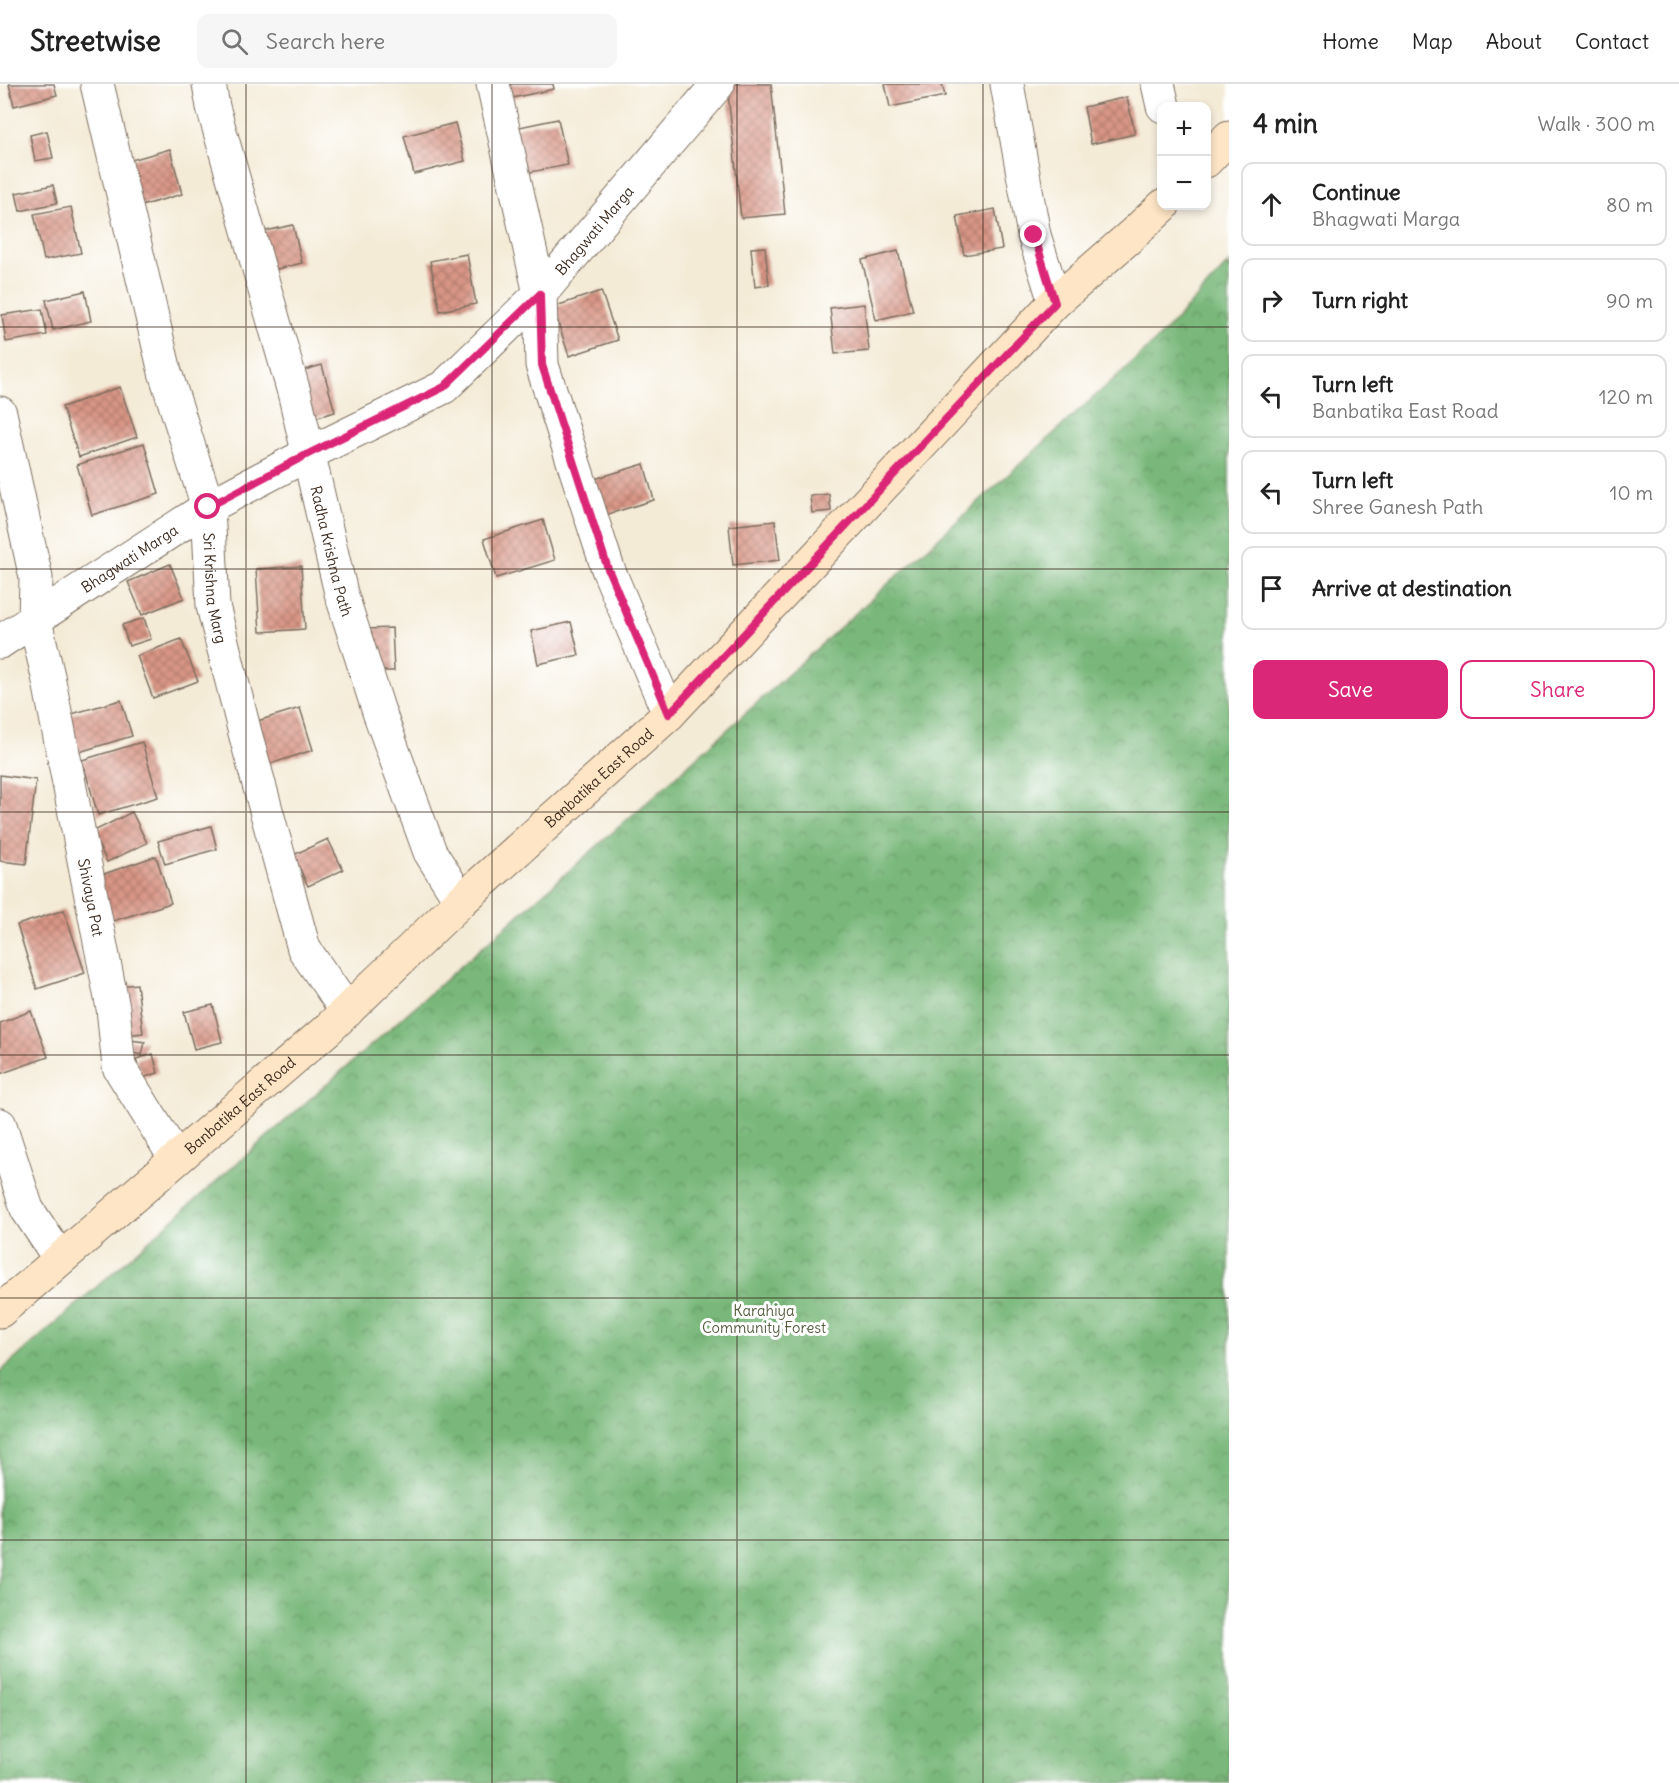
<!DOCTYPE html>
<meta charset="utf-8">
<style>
:root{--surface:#fff;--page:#f6f6f6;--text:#222;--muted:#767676;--line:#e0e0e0;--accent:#db2777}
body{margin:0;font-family:Delius,sans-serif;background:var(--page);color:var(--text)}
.controls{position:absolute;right:18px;top:18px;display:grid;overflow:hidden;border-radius:12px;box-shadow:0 3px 9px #0003}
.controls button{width:54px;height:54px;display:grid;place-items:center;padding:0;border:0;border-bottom:2px solid var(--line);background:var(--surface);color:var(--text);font:30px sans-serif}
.stop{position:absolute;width:18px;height:18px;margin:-14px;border:4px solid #db2777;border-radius:50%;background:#fff}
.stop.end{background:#db2777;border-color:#fff;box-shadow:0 2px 6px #0008}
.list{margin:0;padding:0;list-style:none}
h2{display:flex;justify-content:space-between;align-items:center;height:78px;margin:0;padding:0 24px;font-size:26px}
h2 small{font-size:20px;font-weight:400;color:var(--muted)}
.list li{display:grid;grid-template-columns:39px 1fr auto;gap:18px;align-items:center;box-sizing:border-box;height:84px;margin:0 12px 12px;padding:0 12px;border:2px solid var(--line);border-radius:12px}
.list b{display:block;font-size:22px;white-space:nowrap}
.list p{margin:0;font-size:20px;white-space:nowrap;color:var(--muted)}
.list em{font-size:20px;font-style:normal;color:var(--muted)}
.actions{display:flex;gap:12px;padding:18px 24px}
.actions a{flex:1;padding:14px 0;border:2px solid var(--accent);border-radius:12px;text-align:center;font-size:21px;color:var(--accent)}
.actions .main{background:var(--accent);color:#fff}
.icon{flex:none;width:33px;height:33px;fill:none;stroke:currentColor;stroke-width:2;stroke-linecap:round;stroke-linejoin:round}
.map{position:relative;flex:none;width:1229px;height:1699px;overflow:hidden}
header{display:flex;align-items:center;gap:36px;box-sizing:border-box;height:84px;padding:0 30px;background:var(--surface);border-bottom:2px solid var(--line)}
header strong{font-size:28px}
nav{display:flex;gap:33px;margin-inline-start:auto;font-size:21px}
.search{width:420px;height:54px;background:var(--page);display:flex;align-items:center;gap:15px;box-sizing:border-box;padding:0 21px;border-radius:12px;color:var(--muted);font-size:22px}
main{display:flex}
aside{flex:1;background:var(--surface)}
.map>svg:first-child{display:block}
</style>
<header>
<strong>Streetwise</strong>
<div class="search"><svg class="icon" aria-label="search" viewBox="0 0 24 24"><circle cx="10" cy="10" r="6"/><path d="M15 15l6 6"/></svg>Search here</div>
<nav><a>Home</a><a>Map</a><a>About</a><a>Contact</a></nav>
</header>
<main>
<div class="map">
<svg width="1229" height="1699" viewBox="0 0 1229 1699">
<defs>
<pattern id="forest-crowns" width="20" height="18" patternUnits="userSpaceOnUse" patternTransform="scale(1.5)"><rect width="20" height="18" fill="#79b87a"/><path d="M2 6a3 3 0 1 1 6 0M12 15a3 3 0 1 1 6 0" fill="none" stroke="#649663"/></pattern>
<pattern id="building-cross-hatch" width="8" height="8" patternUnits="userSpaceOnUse" patternTransform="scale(1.5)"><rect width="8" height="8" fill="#d99686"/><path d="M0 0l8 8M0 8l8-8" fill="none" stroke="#b17b6d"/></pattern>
</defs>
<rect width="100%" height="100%" fill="#fff"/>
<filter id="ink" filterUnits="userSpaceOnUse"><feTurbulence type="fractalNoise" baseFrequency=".0167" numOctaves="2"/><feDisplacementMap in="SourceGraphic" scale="12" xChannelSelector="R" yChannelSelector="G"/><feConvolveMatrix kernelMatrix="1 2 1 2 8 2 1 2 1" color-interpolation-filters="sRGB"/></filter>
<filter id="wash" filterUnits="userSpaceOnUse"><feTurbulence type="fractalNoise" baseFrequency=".008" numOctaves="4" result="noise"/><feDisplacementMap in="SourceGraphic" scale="24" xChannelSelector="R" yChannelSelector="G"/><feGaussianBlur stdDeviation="1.35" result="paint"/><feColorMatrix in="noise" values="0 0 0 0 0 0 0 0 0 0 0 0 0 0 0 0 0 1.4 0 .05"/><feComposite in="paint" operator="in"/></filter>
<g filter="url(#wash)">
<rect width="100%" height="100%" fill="#f4ebd7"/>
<path fill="url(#forest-crowns)" stroke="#5a714c" stroke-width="1.5" d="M1229 179V1699H0V1288L662 705 1159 254Z"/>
<g id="blocks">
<g fill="url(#building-cross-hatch)">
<path d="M9 0H54L57 11 14 22Z"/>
<path d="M499 0H553L554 5 503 16Z"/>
<path d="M727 0H771L785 130 741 134Z"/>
<path d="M885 0H942L945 12 890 23Z"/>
<path d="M1127 13 1135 50 1091 60 1084 23Z"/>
<path d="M558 35 568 81 520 90 510 45Z"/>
<path d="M455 39 465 77 414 90 404 52Z"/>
<path d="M47 47 53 74 35 77 30 51Z"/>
<path d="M170 65 182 110 141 122 128 77Z"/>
<path d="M53 101 57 119 20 127 16 109Z"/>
<path d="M71 123 81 169 44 176 34 130Z"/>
<path d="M995 125 1002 165 964 171 957 132Z"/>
<path d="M293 141 302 179 265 188 256 149Z"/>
<path d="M765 163 769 201 755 203 751 164Z"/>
<path d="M898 167 913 227 876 236 862 176Z"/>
<path d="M467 170 476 220 440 227 430 177Z"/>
<path d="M85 207 91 237 53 246 46 216Z"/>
<path d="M601 207 618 256 569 272 553 223Z"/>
<path d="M864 220 869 267 835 270 830 224Z"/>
<path d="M42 225 47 251 6 258 2 231Z"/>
<path d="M322 281 335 328 311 335 298 288Z"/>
<path d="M120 303 137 353 79 373 62 323Z"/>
<path d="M144 359 159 410 92 431 77 381Z"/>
<path d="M644 380 654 416 602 432 591 396Z"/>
<path d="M829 410 831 427 812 429 810 412Z"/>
<path d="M543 436 555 476 496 494 484 455Z"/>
<path d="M775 437 780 476 733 481 729 442Z"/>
<path d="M170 480 184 514 142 531 128 498Z"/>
<path d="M301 482 305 545 260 548 256 485Z"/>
<path d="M144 534 151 555 129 562 122 541Z"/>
<path d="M571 538 579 571 538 580 531 547Z"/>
<path d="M392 544 394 587H367L366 545Z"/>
<path d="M181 555 198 597 153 614 137 572Z"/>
<path d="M121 616 132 652 79 668 68 631Z"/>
<path d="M300 624 313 666 267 681 254 638Z"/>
<path d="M142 658 158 713 98 731 82 676Z"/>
<path d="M0 691 36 696 26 780 0 777Z"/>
<path d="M132 728 147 759 107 778 92 748Z"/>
<path d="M211 742 217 765 165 780 158 757Z"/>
<path d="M328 755 343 786 308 802 293 771Z"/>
<path d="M156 772 171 819 113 837 98 792Z"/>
<path d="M64 826 85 889 37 905 17 841Z"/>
<path d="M137 900 143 949 126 951 120 902Z"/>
<path d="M213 921 222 958 194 965 184 928Z"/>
<path d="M31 927 48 973 0 990V939Z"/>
<path d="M130 956 145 958 142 971 128 968Z"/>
<path d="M153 970 158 989 142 994 136 975Z"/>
</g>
</g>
</g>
<g filter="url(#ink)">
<use href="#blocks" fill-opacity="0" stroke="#7c6e5f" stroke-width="1.5"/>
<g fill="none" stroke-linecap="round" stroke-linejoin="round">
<g stroke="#7c6e5f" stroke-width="35">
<g id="street">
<path id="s1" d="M97 0 165 288 208 423 213 522 245 649 304 865 347 927"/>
<path id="s2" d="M209 0 213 23 295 312 341 509 379 628 430 768 461 817"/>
<path d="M493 0 540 210 542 281 608 485 669 630"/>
<path d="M1007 0 1034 151 1055 218"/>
<path d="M1158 0 1163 22"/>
<path id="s3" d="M0 329 36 494 35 537 48 592 113 924 119 983 176 1075"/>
<path id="s4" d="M0 558 208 423 308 370 444 303 540 210 718 0"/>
<path d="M0 1041 27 1125 60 1175"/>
</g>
</g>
<g stroke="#7c6e5f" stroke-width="35">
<g id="secondary">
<path d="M1206 77 1229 53"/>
<path id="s5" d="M0 1227 328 945 461 817 669 630 1055 218 1133 150 1163 122"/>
</g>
</g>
<use href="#street" stroke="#fff" stroke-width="33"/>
<use href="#secondary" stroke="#fde5c5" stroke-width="33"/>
</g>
</g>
<g fill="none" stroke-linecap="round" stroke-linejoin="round" filter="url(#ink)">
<path stroke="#db2777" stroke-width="8" d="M208 423 308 370 444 303 540 210 542 281 608 485 669 630 1055 219 1034 151"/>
</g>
<path fill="none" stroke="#3b2a1e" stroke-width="1.5" stroke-opacity="0.55" d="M246 0V1699M492 0V1699M737 0V1699M983 0V1699M0 243H1229M0 485H1229M0 728H1229M0 971H1229M0 1214H1229M0 1456H1229"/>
<g text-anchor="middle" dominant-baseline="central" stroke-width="6" stroke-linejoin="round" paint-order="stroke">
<g font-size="15" fill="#3b2a1e" stroke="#fff">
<text stroke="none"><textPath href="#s4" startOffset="730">Bhagwati Marga</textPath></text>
<text stroke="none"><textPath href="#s2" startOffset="483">Radha Krishna Path</textPath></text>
<text stroke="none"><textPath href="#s4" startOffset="154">Bhagwati Marga</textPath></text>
<text stroke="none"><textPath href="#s1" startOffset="519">Sri Krishna Marg</textPath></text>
<text stroke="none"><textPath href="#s5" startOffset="802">Banbatika East Road</textPath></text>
<text stroke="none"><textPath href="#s3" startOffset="494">Shivaya Pat</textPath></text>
<text stroke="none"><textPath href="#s5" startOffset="316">Banbatika East Road</textPath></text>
</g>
<g font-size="15" fill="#575e40" stroke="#fff">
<text x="764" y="1226">Karahiya<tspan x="764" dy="17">Community Forest</tspan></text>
</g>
</g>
</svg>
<div class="controls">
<button>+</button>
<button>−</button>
</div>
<div class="stop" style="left:208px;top:423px"></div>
<div class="stop end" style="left:1034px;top:151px"></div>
</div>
<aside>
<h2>4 min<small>Walk · 300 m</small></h2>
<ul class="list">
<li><svg class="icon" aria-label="ahead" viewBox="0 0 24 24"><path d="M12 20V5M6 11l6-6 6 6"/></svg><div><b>Continue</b><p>Bhagwati Marga</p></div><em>80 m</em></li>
<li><svg class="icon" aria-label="right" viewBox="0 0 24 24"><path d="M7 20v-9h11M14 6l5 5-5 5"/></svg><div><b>Turn right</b></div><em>90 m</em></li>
<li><svg class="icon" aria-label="left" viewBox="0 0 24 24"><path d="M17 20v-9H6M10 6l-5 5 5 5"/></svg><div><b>Turn left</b><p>Banbatika East Road</p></div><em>120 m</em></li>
<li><svg class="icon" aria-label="left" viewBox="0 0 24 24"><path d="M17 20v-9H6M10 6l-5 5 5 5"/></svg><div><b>Turn left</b><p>Shree Ganesh Path</p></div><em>10 m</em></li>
<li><svg class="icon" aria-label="arrive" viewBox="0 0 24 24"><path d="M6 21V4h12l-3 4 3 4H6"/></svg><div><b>Arrive at destination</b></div></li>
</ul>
<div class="actions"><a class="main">Save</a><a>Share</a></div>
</aside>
</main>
